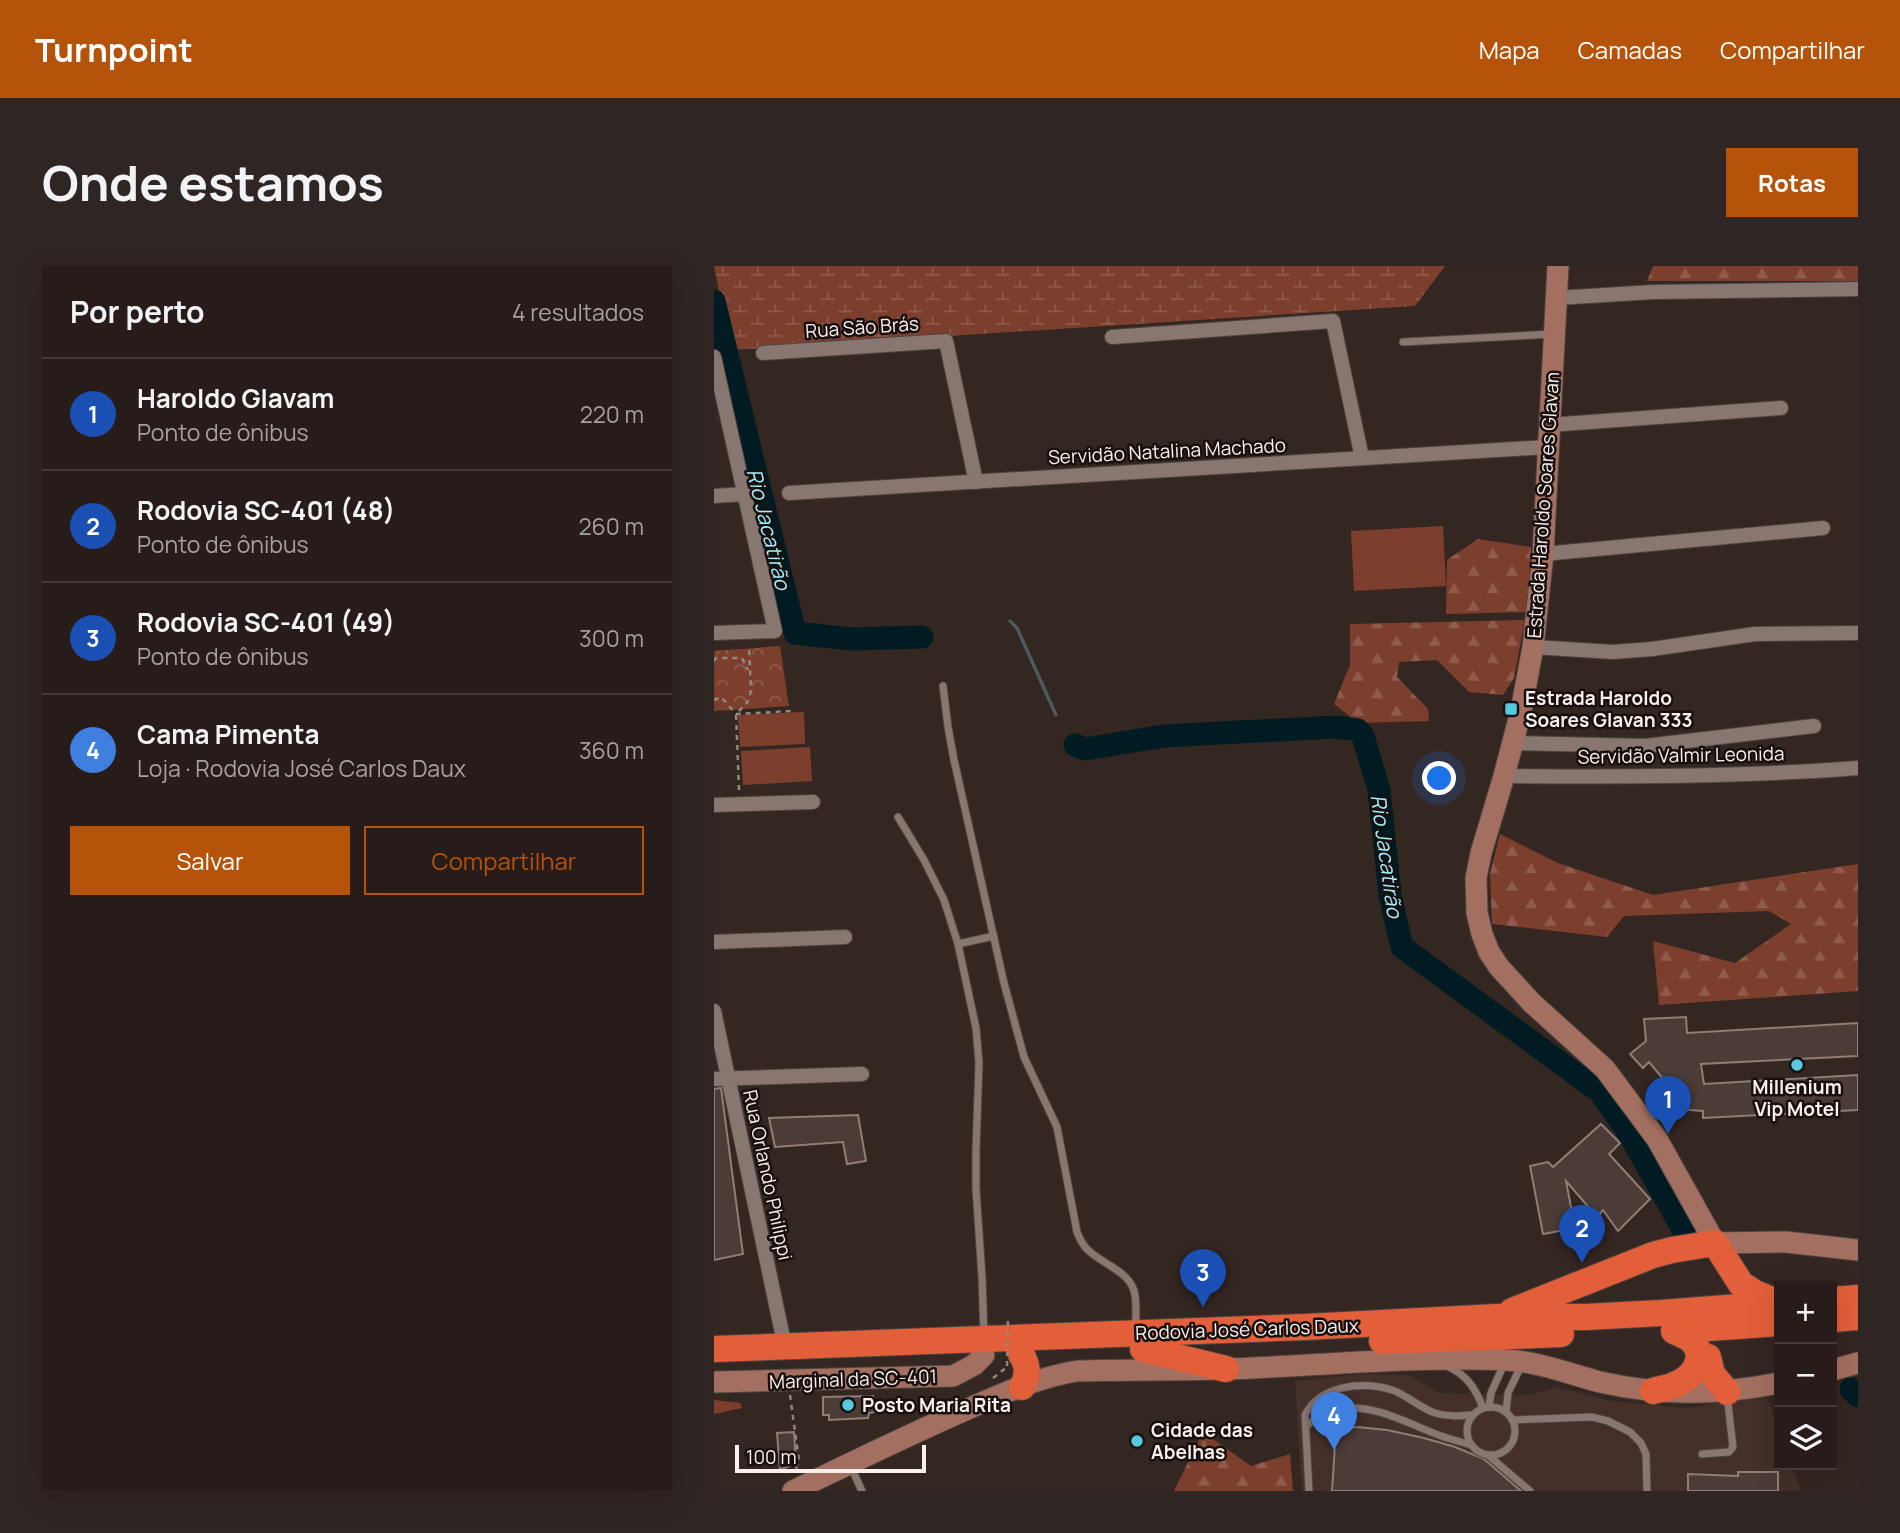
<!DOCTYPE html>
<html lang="pt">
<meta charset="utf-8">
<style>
:root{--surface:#271c19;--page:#2f2522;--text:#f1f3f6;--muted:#a4a1a2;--line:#433a38;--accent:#b45309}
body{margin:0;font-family:Manrope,sans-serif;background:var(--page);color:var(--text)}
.controls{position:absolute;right:21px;bottom:21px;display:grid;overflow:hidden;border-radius:0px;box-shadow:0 7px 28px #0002}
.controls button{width:63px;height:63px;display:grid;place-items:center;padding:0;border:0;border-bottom:2px solid var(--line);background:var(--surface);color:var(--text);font:35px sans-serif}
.scale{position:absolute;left:21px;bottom:18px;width:191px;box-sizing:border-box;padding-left:7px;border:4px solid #f9efec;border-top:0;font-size:19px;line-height:24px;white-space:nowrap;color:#f9efec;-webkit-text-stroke:5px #17100e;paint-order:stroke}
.you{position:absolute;left:726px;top:513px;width:24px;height:24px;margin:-18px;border:5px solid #fff;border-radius:50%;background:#1a73e8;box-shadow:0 0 0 10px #1a73e833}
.badge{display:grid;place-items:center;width:46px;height:46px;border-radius:50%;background:var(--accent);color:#fff;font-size:23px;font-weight:700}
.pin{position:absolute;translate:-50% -58px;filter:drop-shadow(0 2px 4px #0008)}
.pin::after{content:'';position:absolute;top:37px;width:24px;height:21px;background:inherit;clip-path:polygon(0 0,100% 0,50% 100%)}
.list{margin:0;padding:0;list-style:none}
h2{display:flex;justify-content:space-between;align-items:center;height:91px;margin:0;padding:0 28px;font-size:30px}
h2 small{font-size:23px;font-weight:400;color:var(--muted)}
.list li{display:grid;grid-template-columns:46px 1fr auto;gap:21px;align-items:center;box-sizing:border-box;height:112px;padding:0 28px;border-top:2px solid var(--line)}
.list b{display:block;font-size:26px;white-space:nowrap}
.list p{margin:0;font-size:23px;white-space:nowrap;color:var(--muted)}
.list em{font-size:23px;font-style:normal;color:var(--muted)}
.actions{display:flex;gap:14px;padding:21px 28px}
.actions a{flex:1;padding:16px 0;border:2px solid var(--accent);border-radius:0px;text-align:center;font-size:24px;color:var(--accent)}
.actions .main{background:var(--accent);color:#fff}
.icon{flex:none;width:38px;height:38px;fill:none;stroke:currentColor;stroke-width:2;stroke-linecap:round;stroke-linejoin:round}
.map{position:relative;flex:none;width:1144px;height:1225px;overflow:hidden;border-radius:0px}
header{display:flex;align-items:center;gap:42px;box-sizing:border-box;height:98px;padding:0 35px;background:var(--accent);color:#fff}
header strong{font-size:33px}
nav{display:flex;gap:38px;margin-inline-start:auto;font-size:24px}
.intro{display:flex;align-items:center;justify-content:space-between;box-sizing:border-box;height:168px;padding:0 42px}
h1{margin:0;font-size:49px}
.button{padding:18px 32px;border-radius:0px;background:var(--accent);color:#fff;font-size:24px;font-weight:700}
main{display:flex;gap:42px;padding:0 42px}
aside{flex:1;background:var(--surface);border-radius:0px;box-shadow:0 7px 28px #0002}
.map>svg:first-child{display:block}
</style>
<header>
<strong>Turnpoint</strong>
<nav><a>Mapa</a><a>Camadas</a><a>Compartilhar</a></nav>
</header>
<div class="intro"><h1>Onde estamos</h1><a class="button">Rotas</a></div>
<main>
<aside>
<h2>Por perto<small>4 resultados</small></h2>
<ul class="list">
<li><span class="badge" style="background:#1a4fb4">1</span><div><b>Haroldo Glavam</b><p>Ponto de ônibus</p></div><em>220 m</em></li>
<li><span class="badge" style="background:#1a4fb4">2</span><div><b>Rodovia SC-401 (48)</b><p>Ponto de ônibus</p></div><em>260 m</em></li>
<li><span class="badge" style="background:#1a4fb4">3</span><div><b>Rodovia SC-401 (49)</b><p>Ponto de ônibus</p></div><em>300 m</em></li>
<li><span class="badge" style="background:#3f7fe0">4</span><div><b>Cama Pimenta</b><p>Loja · Rodovia José Carlos Daux</p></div><em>360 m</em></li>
</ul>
<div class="actions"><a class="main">Salvar</a><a>Compartilhar</a></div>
</aside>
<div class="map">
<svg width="1144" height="1225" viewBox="0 0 1144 1225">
<defs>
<pattern id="forest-firs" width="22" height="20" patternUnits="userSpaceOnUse" patternTransform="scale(1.75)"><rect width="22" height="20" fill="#7c3f2e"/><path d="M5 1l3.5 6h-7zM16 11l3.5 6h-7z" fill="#8f5b4c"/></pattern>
<pattern id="wetland-marsh" width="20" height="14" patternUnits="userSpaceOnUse" patternTransform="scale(1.75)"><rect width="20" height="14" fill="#7c3f2e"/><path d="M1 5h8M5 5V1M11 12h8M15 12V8" fill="none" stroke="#8f5b4c"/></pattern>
<pattern id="park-crowns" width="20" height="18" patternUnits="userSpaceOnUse" patternTransform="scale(1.75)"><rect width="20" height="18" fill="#7c3f2e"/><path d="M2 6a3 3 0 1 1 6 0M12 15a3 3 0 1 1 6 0" fill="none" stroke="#8f5b4c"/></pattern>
</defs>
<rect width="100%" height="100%" fill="#342621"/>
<path fill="#442f29" d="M651 1108 694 1109 726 1127 817 1129 841 1121 898 1135 972 1142 1052 1129 1065 1165V1199H1078L1087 1225H588L581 1115Z"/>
<g fill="#7c3f2e">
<path d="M729 260 732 320 640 325 637 265Z"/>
<path d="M90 446 91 478 26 481 24 449Z"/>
<path d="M96 481 98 515 29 519 27 485Z"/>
<path d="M0 1134 26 1137 28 1142 0 1148Z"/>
</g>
<g fill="url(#forest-firs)">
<path d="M939 0H1144V15H933Z"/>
<path d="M764 273 817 281 813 346 732 348 733 294Z"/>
<path d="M811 354 800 412 789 429 755 426 723 394 685 396 683 411 714 443 715 455 644 457 620 438 636 399V358Z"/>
<path d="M786 568 844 597 939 629 1144 598V725L945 739 939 675 1021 697 1077 658 1055 645 910 650 893 671 778 658 776 608Z"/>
<path d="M489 1166 537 1200 576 1188 579 1225H460Z"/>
</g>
<path fill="url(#wetland-marsh)" d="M0 0H731L701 40 17 84Z"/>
<path fill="url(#park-crowns)" d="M66 380 75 440 0 445V385Z"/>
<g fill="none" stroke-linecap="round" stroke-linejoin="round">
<path stroke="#4b5b5f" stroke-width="3.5" d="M296 355 303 362 342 449"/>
<g stroke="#001c22" stroke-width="23">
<path d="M0 35 81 367 137 373 208 371"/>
<path d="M361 479 371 483 450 470 622 461 644 464 649 470 665 524 676 629 688 681 886 826 913 864 970 965"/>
<path d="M1137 1123 1144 1130"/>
</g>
</g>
<g fill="#4b3c37" stroke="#8f7d78" stroke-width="2">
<path d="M972 751 973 767 1144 757V790L987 798 990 818 1144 809V844L989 852V845L975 844 935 796 929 802 916 788 932 775 930 753Z"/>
<path d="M7 822 29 988 0 994V823Z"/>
<path d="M144 849 152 895 133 898 129 876 61 881 55 852Z"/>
<path d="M887 858 906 877 895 888 936 933 904 965 889 944 883 951 852 915 861 962 829 968 816 900 834 896 839 901Z"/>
<path d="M159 1130 160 1146 155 1147 154 1152 115 1154V1149H109V1131Z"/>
<path d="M643 1161 673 1164 710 1172 741 1181 770 1193 807 1225H618L622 1163Z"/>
<path d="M80 1166 82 1197 66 1204 63 1167Z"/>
<path d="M1024 1206H1064V1225H974V1208L1024 1210Z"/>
</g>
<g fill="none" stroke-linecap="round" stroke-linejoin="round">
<g stroke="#504441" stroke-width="9">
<g id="lane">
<path d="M689 76 839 68"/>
<path d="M229 420 234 461 240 494 290 717 310 791 343 861 363 966C365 972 368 977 371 981 385 997 411 1003 419 1022 424 1033 421 1050 422 1062"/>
<path d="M184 551 210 594 230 634 244 678 262 762 265 797 262 884V923L268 1011 270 1069"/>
<path d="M244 678 280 670"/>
<path d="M733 1100C753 1109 762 1123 769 1142"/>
<circle cx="777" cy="1165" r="24"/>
<path d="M775 1141 777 1127 790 1098"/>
<path d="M792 1146 794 1127 808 1098"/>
<path d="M798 1154 878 1151 894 1155 916 1166 927 1177 932 1188 933 1225"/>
<path d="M592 1160C602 1152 613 1146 626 1143 662 1137 698 1160 730 1171 739 1174 748 1176 757 1179"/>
<path d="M988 1188 1015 1186 1019 1181 1013 1129"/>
<path d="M775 1190 816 1225"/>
<path d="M137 1201 148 1225"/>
<path d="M595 1225 591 1149C606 1119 648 1115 678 1124 693 1129 706 1142 721 1147 734 1151 746 1150 759 1149"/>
</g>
</g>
<g stroke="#504441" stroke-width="16">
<g id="street">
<path d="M842 32 939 26 1144 23"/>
<path d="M398 71 619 55 648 192"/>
<path d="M49 87 232 75 262 216"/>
<path d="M0 91 61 365 0 367"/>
<path d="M835 159 1067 142"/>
<path d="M75 227 833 181"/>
<path d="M0 230 31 228"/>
<path d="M829 288 1109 262"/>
<path d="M819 381 899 386 938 383 1041 368 1144 367"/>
<path d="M798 477 931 480 1100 460"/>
<path d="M790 510C908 511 1026 511 1144 502"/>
<path d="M0 539 99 536"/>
<path d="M0 676 131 671"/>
<path d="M0 745 68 1067 73 1080"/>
<path d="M0 813 148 808"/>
</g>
</g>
<g stroke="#504441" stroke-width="23">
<g id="secondary">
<path d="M844 0 829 288 819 381 807 445 790 510 767 587 762 612 763 647 768 668 775 686 785 701 818 737 891 803 943 873 1001 977 1072 976 1144 984"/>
<path d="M1118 1104 1144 1097"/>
<path d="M0 1116 239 1110 260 1099 270 1089"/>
<path d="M79 1225C137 1197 196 1168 256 1142 290 1127 325 1111 363 1105 421 1103 480 1105 538 1102 623 1098 709 1090 793 1094 825 1096 856 1108 886 1116 948 1130 1003 1129 1065 1117"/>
</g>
</g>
<g stroke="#504441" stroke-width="28">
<g id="highway">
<path d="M1118 1034 1144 1032"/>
<path d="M798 1045 939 989 958 984 1001 977 1027 1018 1041 1027 1065 1037"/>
<path d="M1118 1053 1144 1051"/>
<path d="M980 1063 1065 1057"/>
<path d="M668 1075 847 1068"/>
<path d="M0 1083 592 1061 783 1051H872L947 1047 1065 1038"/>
<path d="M429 1083 512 1103"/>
<path d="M307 1088C314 1099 315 1109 308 1121"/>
<path d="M994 1091 998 1108 1013 1126"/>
<path d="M939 1125C946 1123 954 1122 960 1119 977 1113 994 1093 979 1076 975 1071 966 1068 960 1065"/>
</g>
</g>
<g stroke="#938783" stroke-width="2.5" stroke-dasharray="5 5" stroke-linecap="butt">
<path d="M0 395 2 392H28L34 404"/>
<path d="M0 434 7 431 22 448 78 445"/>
<path d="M25 524 22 448 33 437 37 425 35 379"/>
<path d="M279 1112 293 1101"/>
<path d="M76 1129 85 1195 81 1205"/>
</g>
<use href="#lane" stroke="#887671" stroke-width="7"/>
<use href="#street" stroke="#887671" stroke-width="14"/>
<use href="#secondary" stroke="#a36f60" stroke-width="21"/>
<use href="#highway" stroke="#e25f39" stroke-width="26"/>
<path stroke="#938783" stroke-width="2.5" stroke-dasharray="5 5" stroke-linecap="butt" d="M293 1100 294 1052"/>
</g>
<g fill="#56c9e0" stroke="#17100e" stroke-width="2.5">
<rect x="790" y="436" width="14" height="14" rx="3.5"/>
<circle cx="1083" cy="799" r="7"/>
<circle cx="134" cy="1139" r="7"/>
<circle cx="423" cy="1175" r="7"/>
</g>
<g text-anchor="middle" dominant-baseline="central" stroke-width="5" stroke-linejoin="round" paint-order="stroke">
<g font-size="19" fill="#f9efec" stroke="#17100e">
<text transform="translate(148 61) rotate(-4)">Rua São Brás</text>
<text transform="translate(453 185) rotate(-3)">Servidão Natalina Machado</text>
<text transform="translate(829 239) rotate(-86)">Estrada Haroldo Soares Glavan</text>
<text transform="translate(967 489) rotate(-1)">Servidão Valmir Leonida</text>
<text transform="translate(54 909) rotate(78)">Rua Orlando Philippi</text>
<text transform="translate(533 1063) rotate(-2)">Rodovia José Carlos Daux</text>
<text transform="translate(139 1113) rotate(-2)">Marginal da SC-401</text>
</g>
<g font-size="19" font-weight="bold" fill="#f9efec" stroke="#17100e" text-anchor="start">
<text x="811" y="432">Estrada Haroldo<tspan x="811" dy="22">Soares Glavan 333</tspan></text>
<text x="1083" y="821" text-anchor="middle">Millenium<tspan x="1083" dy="22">Vip Motel</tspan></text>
<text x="148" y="1139">Posto Maria Rita</text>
<text x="437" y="1164">Cidade das<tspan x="437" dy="22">Abelhas</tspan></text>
</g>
<g font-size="21" font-style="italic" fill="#a2eeff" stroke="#17100e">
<text transform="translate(55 263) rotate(76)">Rio Jacatirão</text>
<text transform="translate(673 590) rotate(82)">Rio Jacatirão</text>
</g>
</g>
</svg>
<div class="controls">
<button>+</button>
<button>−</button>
<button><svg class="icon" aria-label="layers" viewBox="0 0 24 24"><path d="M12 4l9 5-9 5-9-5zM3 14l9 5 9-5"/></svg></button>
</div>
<div class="scale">100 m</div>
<div class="you"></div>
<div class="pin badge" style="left:954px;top:868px;background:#1a4fb4">1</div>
<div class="pin badge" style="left:868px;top:997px;background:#1a4fb4">2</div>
<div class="pin badge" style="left:489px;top:1041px;background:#1a4fb4">3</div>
<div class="pin badge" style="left:620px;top:1184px;background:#3f7fe0">4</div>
</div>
</main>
